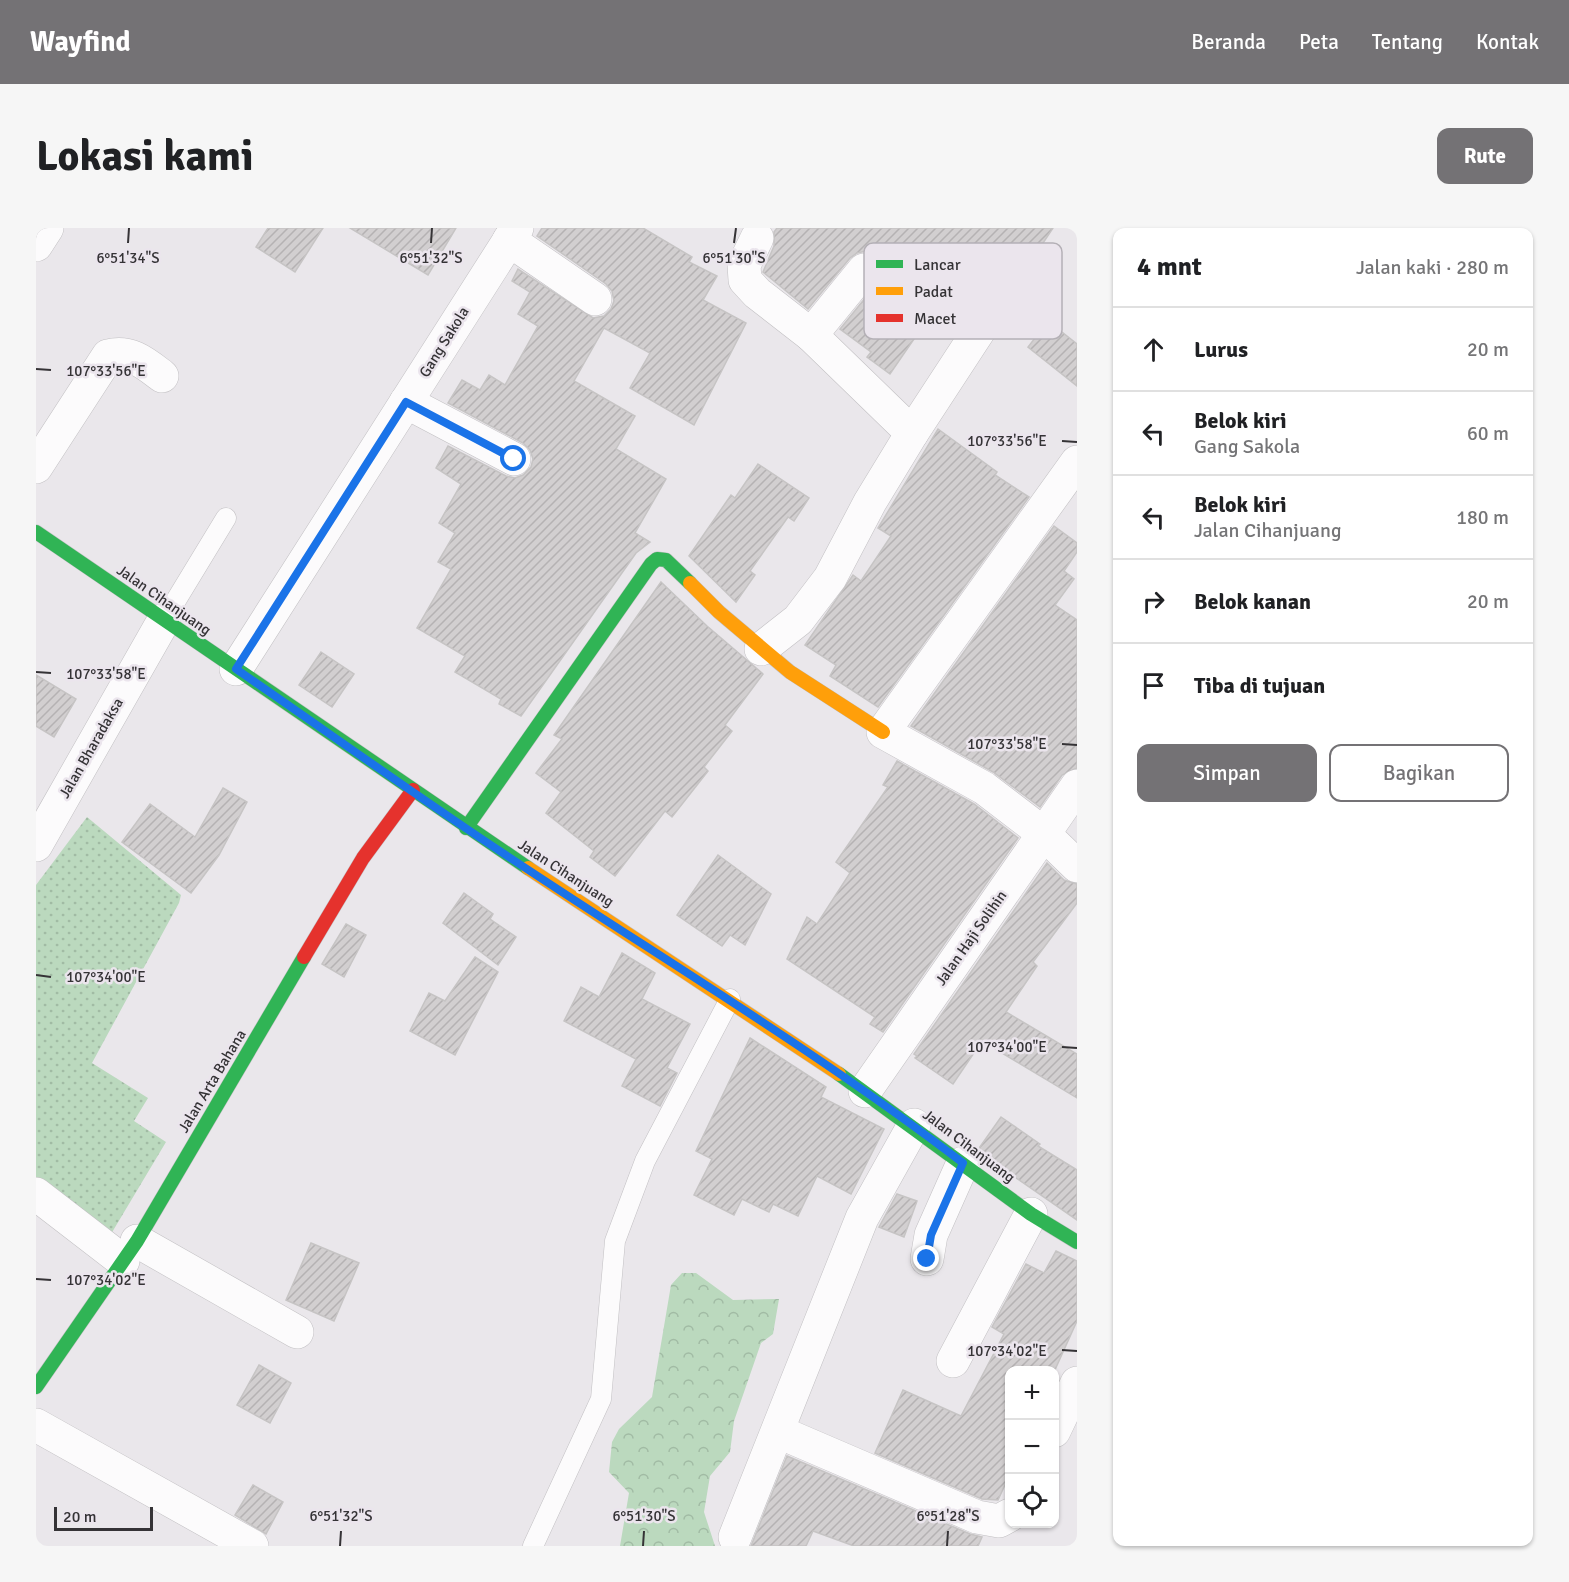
<!DOCTYPE html>
<html lang="id">
<meta charset="utf-8">
<style>
:root{--surface:#fff;--page:#f6f6f6;--text:#202124;--muted:#757577;--line:#e0e0e0;--accent:#747275}
body{margin:0;font-family:Signika,sans-serif;background:var(--page);color:var(--text)}
.controls{position:absolute;right:18px;bottom:18px;display:grid;overflow:hidden;border-radius:12px;box-shadow:0 2px 4px #0004}
.controls button{width:54px;height:54px;display:grid;place-items:center;padding:0;border:0;border-bottom:2px solid var(--line);background:var(--surface);color:var(--text);font:30px sans-serif}
.scale{position:absolute;left:18px;bottom:15px;width:99px;box-sizing:border-box;padding-left:6px;border:3px solid #353336;border-top:0;font-size:16px;line-height:21px;white-space:nowrap;color:#353336;-webkit-text-stroke:4px #ebe5ed;paint-order:stroke}
.stop{position:absolute;width:18px;height:18px;margin:-14px;border:4px solid #1a73e8;border-radius:50%;background:#fff}
.stop.end{background:#1a73e8;border-color:#fff;box-shadow:0 2px 6px #0008}
.list{margin:0;padding:0;list-style:none}
h2{display:flex;justify-content:space-between;align-items:center;height:78px;margin:0;padding:0 24px;font-size:26px}
h2 small{font-size:20px;font-weight:400;color:var(--muted)}
.list li{display:grid;grid-template-columns:39px 1fr auto;gap:18px;align-items:center;box-sizing:border-box;height:84px;padding:0 24px;border-top:2px solid var(--line)}
.list b{display:block;font-size:22px;white-space:nowrap}
.list p{margin:0;font-size:20px;white-space:nowrap;color:var(--muted)}
.list em{font-size:20px;font-style:normal;color:var(--muted)}
.actions{display:flex;gap:12px;padding:18px 24px}
.actions a{flex:1;padding:14px 0;border:2px solid var(--accent);border-radius:12px;text-align:center;font-size:21px;color:var(--accent)}
.actions .main{background:var(--accent);color:#fff}
.icon{flex:none;width:33px;height:33px;fill:none;stroke:currentColor;stroke-width:2;stroke-linecap:round;stroke-linejoin:round}
.map{position:relative;flex:none;width:1041px;height:1318px;overflow:hidden;border-radius:12px}
header{display:flex;align-items:center;gap:36px;box-sizing:border-box;height:84px;padding:0 30px;background:var(--accent);color:#fff}
header strong{font-size:28px}
nav{display:flex;gap:33px;margin-inline-start:auto;font-size:21px}
.intro{display:flex;align-items:center;justify-content:space-between;box-sizing:border-box;height:144px;padding:0 36px}
h1{margin:0;font-size:42px}
.button{padding:15px 27px;border-radius:12px;background:var(--accent);color:#fff;font-size:21px;font-weight:700}
main{display:flex;gap:36px;padding:0 36px}
aside{flex:1;background:var(--surface);border-radius:12px;box-shadow:0 2px 4px #0004}
.map>svg:first-child{display:block}
</style>
<header>
<strong>Wayfind</strong>
<nav><a>Beranda</a><a>Peta</a><a>Tentang</a><a>Kontak</a></nav>
</header>
<div class="intro"><h1>Lokasi kami</h1><a class="button">Rute</a></div>
<main>
<div class="map">
<svg width="1041" height="1318" viewBox="0 0 1041 1318">
<defs>
<pattern id="grass-dots" width="8" height="8" patternUnits="userSpaceOnUse" patternTransform="scale(1.5)"><rect width="8" height="8" fill="#bbd9be"/><path d="M2 2h.1M6 6h.1" fill="none" stroke="#a1bba4" stroke-width="1.8" stroke-linecap="round"/></pattern>
<pattern id="forest-crowns" width="20" height="18" patternUnits="userSpaceOnUse" patternTransform="scale(1.5)"><rect width="20" height="18" fill="#bbd9be"/><path d="M2 6a3 3 0 1 1 6 0M12 15a3 3 0 1 1 6 0" fill="none" stroke="#a1bba4"/></pattern>
<pattern id="building-hatch" width="6" height="6" patternUnits="userSpaceOnUse" patternTransform="scale(1.5)"><rect width="6" height="6" fill="#d2cfd0"/><path d="M-1 1l2-2M0 6l6-6M5 7l2-2" fill="none" stroke="#b5b2b3"/></pattern>
</defs>
<rect width="100%" height="100%" fill="#eae7eb"/>
<path fill="url(#grass-dots)" d="M51 589 145 667 143 675 56 835 112 870 98 893 130 914 75 1006 0 955V657Z"/>
<path fill="url(#forest-crowns)" d="M646 1045H660L697 1072 743 1071 737 1106 725 1115 698 1193 694 1224 674 1248 668 1284 679 1318H584L593 1265 573 1244 576 1214 583 1201 616 1169 635 1057Z"/>
<g fill="url(#building-hatch)" stroke="#c6c4c4" stroke-width="1.5">
<path d="M232 0H287L259 44 220 19Z"/>
<path d="M314 0H420L392 47Z"/>
<path d="M506 0H607L656 29 653 34 681 48 667 72 710 95 658 197 594 160 614 125 568 100 538 153 599 188 580 221 630 251 599 305 614 314 600 325 485 488 463 476 465 471 419 444 429 428 381 400 415 341 402 334 419 305 403 295 425 256 400 240 412 218 470 248 479 250 487 247 495 239 497 231 494 222 487 215 412 175 426 152 444 162 453 147 469 157 502 98 482 86 494 64 476 53 482 41 557 90 568 88 575 81 578 73 576 63 570 56 501 8Z"/>
<path d="M741 0H1017L976 62 956 47 924 92 902 76 854 146 831 129 835 124 804 101 843 53 847 44 845 35 840 28 830 23 821 25 814 30 772 81 727 44 738 18V4Z"/>
<path d="M1012 93 1041 116V158L992 119Z"/>
<path d="M902 201 961 244 959 247 993 269 842 479 794 448 800 437 769 417 817 347 825 353 855 308 842 300Z"/>
<path d="M722 236 773 270 758 293 752 289 714 343 719 347 700 374 653 328 695 267 699 270Z"/>
<path d="M1018 298 1041 315V324L1028 343 1038 351 1019 377 1041 392V540L1026 547 1004 579 957 544 875 498Z"/>
<path d="M625 354 671 398 727 446 689 497 696 503 668 539 672 543 636 589 629 583 579 648 554 629 558 623 510 585 525 564 500 545 526 511 518 507Z"/>
<path d="M285 424 318 446 296 479 263 457Z"/>
<path d="M0 447 40 471 18 509 0 498Z"/>
<path d="M861 533 938 576 982 610 847 804 834 796 839 789 751 731 771 689 781 696 814 645 800 634 852 559 847 557Z"/>
<path d="M187 560 211 574 183 627 155 665 86 614 114 576 159 609Z"/>
<path d="M682 627 735 666 709 717 694 707 686 718 641 687Z"/>
<path d="M1011 635 1028 652 1041 656V675L997 734 1001 738 970 784 1041 826V870L946 813 917 856 879 830 881 828 878 826Z"/>
<path d="M428 665 457 686 454 691 480 709 462 737 407 695Z"/>
<path d="M310 696 330 707 308 749 286 736Z"/>
<path d="M586 725 619 745 606 771 654 796 631 840 641 845 624 878 586 858 600 831 528 793 545 759 563 769Z"/>
<path d="M439 729 462 744 419 827 374 803 393 765 409 773Z"/>
<path d="M714 810 790 859 785 869 848 901 815 966 781 948 762 988 737 976 733 984 706 971 698 987 658 967 676 931 660 923Z"/>
<path d="M965 889 1004 916 1002 918 1041 942V992L941 923Z"/>
<path d="M861 966 881 973 868 1009 843 999Z"/>
<path d="M275 1015 323 1035 298 1093 250 1072Z"/>
<path d="M1020 1023 1041 1033V1093L1018 1144 974 1143V1246L962 1272 946 1271 839 1225 867 1162 925 1188 968 1106 956 1099 990 1036 1008 1045Z"/>
<path d="M223 1137 255 1155 234 1195 201 1177Z"/>
<path d="M751 1228 934 1306 946 1309 942 1318H818L777 1303 770 1318H715Z"/>
<path d="M217 1257 247 1274 230 1306 199 1287Z"/>
</g>
<g fill="none" stroke-linecap="round" stroke-linejoin="round">
<g stroke="#c2c0c3" stroke-width="21">
<g id="lane">
<path d="M128 392 190 290"/>
<path d="M497 1318 565 1171 579 1013 609 933 694 771"/>
</g>
</g>
<g stroke="#c2c0c3" stroke-width="34">
<g id="street">
<path d="M721 10 708 37 709 52 721 65 775 107 876 205"/>
<path d="M473 12 559 71"/>
<path d="M0 17 11 0"/>
<path d="M775 107 828 42"/>
<path d="M370 174 478 231"/>
<path d="M1041 234 847 504 948 560 1007 605 1041 638"/>
<path d="M0 239 72 128C94 122 109 135 126 148"/>
<path d="M725 421 762 392 794 350 834 274 876 205 959 78"/>
<path d="M200 441 481 0"/>
<path d="M0 617 128 392"/>
<path d="M829 863 1041 558"/>
<path d="M0 966 87 1033"/>
<path d="M101 1013 261 1104"/>
<path d="M891 1031 895 1007 927 935"/>
<path d="M917 1133 995 986"/>
<path d="M0 1197 216 1318"/>
<path d="M1018 1203 1041 1155"/>
<path d="M743 1204 941 1289 963 1293 974 1287"/>
<path d="M699 1309 826 990 878 897"/>
</g>
</g>
<g stroke="#c2c0c3" stroke-width="15">
<g id="fast">
<path d="M0 304 492 640"/>
<path d="M430 600 615 336 621 331 630 332 654 355"/>
<path d="M803 846 995 986 1041 1014"/>
<path d="M0 1159 101 1013 268 729"/>
</g>
</g>
<g stroke="#c2c0c3" stroke-width="15">
<g id="slow">
<path d="M654 355 683 384 754 444 847 504"/>
<path d="M492 640 803 846"/>
</g>
</g>
<g stroke="#c2c0c3" stroke-width="15">
<path id="jam" d="M268 729 327 630 377 562"/>
</g>
<use href="#lane" stroke="#fcfbfc" stroke-width="20"/>
<use href="#street" stroke="#fcfbfc" stroke-width="33"/>
<use href="#fast" stroke="#30b455" stroke-width="14"/>
<use href="#slow" stroke="#ff9f0a" stroke-width="14"/>
<use href="#jam" stroke="#e5322d" stroke-width="14"/>
</g>
<g fill="none" stroke-linecap="round" stroke-linejoin="round">
<path stroke="#1a73e8" stroke-width="8" d="M478 231 370 174 200 441C277 494 354 549 431 601 596 713 769 814 927 935L895 1007 891 1031"/>
</g>
<path fill="none" stroke="#353336" stroke-width="2" d="M92 15 93 0M395 15 396 0M698 15 700 0M0 141 15 142M1026 213 1041 214M0 444 15 445M1026 516 1041 517M0 747 15 749M1026 819 1041 820M0 1051 15 1052M1026 1122 1041 1123M304 1318 305 1303M607 1318 608 1303M911 1318 912 1303"/>
<g text-anchor="middle" dominant-baseline="central" stroke-width="5" stroke-linejoin="round" paint-order="stroke">
<g font-size="15" fill="#353336" stroke="#ebe5ed">
<text transform="translate(408 114) rotate(-58)">Gang Sakola</text>
<text transform="translate(128 372) rotate(35)">Jalan Cihanjuang</text>
<text transform="translate(55 520) rotate(-60)">Jalan Bharadaksa</text>
<text transform="translate(530 645) rotate(33)">Jalan Cihanjuang</text>
<text transform="translate(935 710) rotate(-55)">Jalan Haji Solihin</text>
<text transform="translate(176 853) rotate(-59)">Jalan Arta Bahana</text>
<text transform="translate(933 918) rotate(37)">Jalan Cihanjuang</text>
</g>
</g>
<rect x="828" y="15" width="198" height="96" rx="9" fill="#ebe5ed" stroke="#b4b0b6" stroke-width="1.5"/>
<rect x="840" y="32" width="27" height="8" fill="#30b455"/>
<rect x="840" y="59" width="27" height="8" fill="#ff9f0a"/>
<rect x="840" y="86" width="27" height="8" fill="#e5322d"/>
<g font-size="16" fill="#353336">
<text x="878" y="42">Lancar</text>
<text x="878" y="69">Padat</text>
<text x="878" y="96">Macet</text>
</g>
<g font-size="15" text-anchor="middle" fill="#353336" stroke="#ebe5ed" stroke-width="5" stroke-linejoin="round" paint-order="stroke">
<text x="92" y="35">6°51'34"S</text>
<text x="395" y="35">6°51'32"S</text>
<text x="698" y="35">6°51'30"S</text>
<text x="70" y="148">107°33'56"E</text>
<text x="971" y="218">107°33'56"E</text>
<text x="70" y="451">107°33'58"E</text>
<text x="971" y="521">107°33'58"E</text>
<text x="70" y="754">107°34'00"E</text>
<text x="971" y="824">107°34'00"E</text>
<text x="70" y="1057">107°34'02"E</text>
<text x="971" y="1128">107°34'02"E</text>
<text x="305" y="1293">6°51'32"S</text>
<text x="608" y="1293">6°51'30"S</text>
<text x="912" y="1293">6°51'28"S</text>
</g>
</svg>
<div class="controls">
<button>+</button>
<button>−</button>
<button><svg class="icon" aria-label="locate" viewBox="0 0 24 24"><circle cx="12" cy="12" r="6"/><path d="M12 2v4M12 18v4M2 12h4M18 12h4"/></svg></button>
</div>
<div class="scale">20 m</div>
<div class="stop" style="left:478px;top:231px"></div>
<div class="stop end" style="left:891px;top:1031px"></div>
</div>
<aside>
<h2>4 mnt<small>Jalan kaki · 280 m</small></h2>
<ul class="list">
<li><svg class="icon" aria-label="ahead" viewBox="0 0 24 24"><path d="M12 20V5M6 11l6-6 6 6"/></svg><div><b>Lurus</b></div><em>20 m</em></li>
<li><svg class="icon" aria-label="left" viewBox="0 0 24 24"><path d="M17 20v-9H6M10 6l-5 5 5 5"/></svg><div><b>Belok kiri</b><p>Gang Sakola</p></div><em>60 m</em></li>
<li><svg class="icon" aria-label="left" viewBox="0 0 24 24"><path d="M17 20v-9H6M10 6l-5 5 5 5"/></svg><div><b>Belok kiri</b><p>Jalan Cihanjuang</p></div><em>180 m</em></li>
<li><svg class="icon" aria-label="right" viewBox="0 0 24 24"><path d="M7 20v-9h11M14 6l5 5-5 5"/></svg><div><b>Belok kanan</b></div><em>20 m</em></li>
<li><svg class="icon" aria-label="arrive" viewBox="0 0 24 24"><path d="M6 21V4h12l-3 4 3 4H6"/></svg><div><b>Tiba di tujuan</b></div></li>
</ul>
<div class="actions"><a class="main">Simpan</a><a>Bagikan</a></div>
</aside>
</main>
